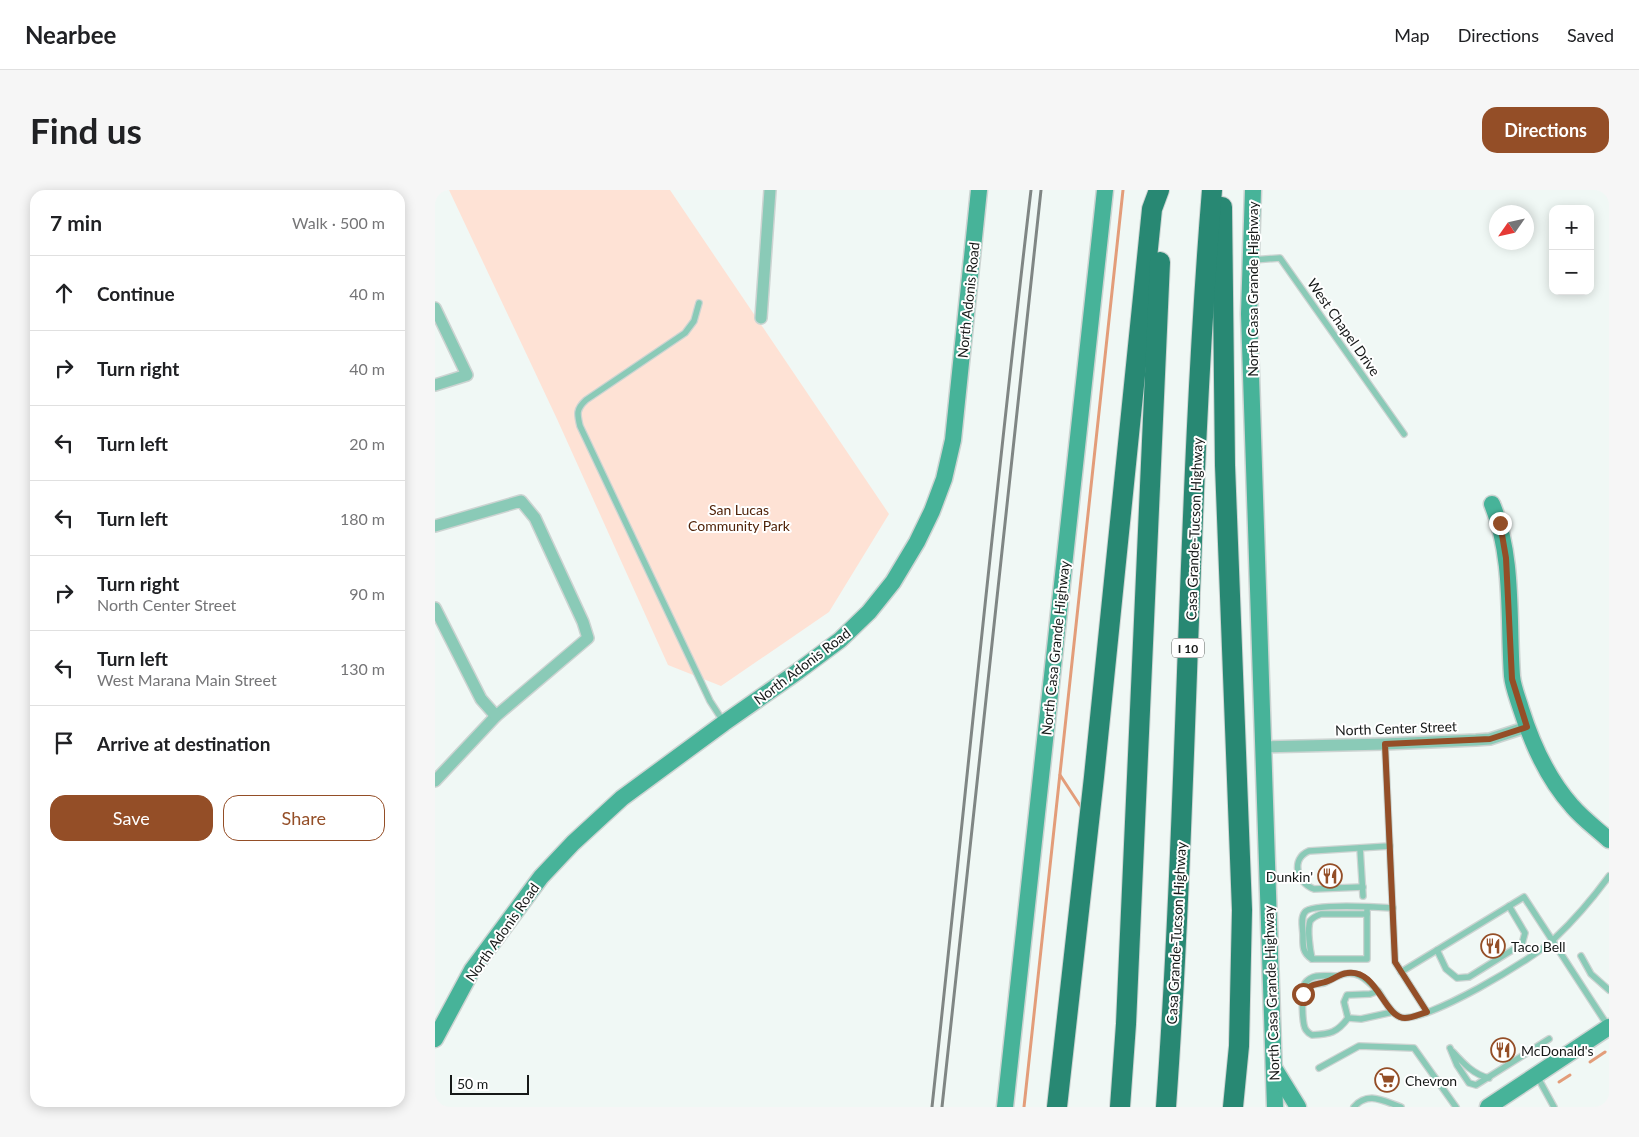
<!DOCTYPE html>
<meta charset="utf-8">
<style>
:root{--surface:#fff;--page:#f6f6f6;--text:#202124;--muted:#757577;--line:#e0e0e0;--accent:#944e27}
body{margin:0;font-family:Lato,sans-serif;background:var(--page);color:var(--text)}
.controls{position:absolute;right:15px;top:15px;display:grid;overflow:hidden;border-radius:10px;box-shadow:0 2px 12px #0003}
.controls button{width:45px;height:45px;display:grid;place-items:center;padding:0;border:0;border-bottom:1px solid var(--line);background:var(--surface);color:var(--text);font:25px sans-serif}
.compass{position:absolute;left:1054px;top:15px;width:45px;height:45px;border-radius:50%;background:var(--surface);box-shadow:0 2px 12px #0003;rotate:236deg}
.scale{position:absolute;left:15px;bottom:12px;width:79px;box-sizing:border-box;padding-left:5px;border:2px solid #161918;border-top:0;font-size:14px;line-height:18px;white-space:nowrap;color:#161918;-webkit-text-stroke:4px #fff;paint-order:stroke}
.stop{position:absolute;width:15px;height:15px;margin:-11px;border:4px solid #944e27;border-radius:50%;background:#fff}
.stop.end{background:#944e27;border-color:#fff;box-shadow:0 1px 5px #0008}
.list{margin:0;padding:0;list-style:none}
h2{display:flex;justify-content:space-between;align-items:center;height:65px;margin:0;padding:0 20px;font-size:21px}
h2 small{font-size:16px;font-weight:400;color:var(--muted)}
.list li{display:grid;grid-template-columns:32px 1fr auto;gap:15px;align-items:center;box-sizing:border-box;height:75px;padding:0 20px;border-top:1px solid var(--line)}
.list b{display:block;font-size:19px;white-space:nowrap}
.list p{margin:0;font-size:16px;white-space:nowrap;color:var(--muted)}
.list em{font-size:16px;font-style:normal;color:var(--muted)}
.actions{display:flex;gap:10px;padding:15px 20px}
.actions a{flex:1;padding:11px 0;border:1px solid var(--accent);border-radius:15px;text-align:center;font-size:18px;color:var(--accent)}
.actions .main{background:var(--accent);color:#fff}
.icon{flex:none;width:28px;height:28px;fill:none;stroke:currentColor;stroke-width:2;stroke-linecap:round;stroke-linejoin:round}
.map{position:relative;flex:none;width:1174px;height:917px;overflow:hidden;border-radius:15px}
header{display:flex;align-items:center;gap:30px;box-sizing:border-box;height:70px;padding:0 25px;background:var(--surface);border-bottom:1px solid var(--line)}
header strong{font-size:24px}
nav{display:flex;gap:28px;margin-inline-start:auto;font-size:18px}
.intro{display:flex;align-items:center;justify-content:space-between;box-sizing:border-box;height:120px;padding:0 30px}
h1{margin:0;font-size:35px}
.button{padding:12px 22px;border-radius:15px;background:var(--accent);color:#fff;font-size:18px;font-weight:700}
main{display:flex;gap:30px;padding:0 30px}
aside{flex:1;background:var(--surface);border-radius:15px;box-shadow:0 2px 12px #0003}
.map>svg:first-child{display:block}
</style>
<header>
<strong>Nearbee</strong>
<nav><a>Map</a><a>Directions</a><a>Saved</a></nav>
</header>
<div class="intro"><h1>Find us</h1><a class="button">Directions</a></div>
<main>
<aside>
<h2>7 min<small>Walk · 500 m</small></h2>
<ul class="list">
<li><svg class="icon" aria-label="ahead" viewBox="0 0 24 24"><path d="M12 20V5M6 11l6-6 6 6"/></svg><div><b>Continue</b></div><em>40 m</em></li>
<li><svg class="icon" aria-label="right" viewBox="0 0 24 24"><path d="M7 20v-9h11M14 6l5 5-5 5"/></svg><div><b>Turn right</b></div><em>40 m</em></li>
<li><svg class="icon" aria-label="left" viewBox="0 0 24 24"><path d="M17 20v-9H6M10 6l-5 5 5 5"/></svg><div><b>Turn left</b></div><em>20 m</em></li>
<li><svg class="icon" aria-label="left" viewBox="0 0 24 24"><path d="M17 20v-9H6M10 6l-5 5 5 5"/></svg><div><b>Turn left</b></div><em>180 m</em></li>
<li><svg class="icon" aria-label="right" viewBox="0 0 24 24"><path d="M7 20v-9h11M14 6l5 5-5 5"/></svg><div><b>Turn right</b><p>North Center Street</p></div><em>90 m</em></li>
<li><svg class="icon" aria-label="left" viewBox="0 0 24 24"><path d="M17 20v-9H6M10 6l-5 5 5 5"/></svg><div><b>Turn left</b><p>West Marana Main Street</p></div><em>130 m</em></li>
<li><svg class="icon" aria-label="arrive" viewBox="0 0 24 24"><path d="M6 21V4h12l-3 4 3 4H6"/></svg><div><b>Arrive at destination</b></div></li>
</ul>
<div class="actions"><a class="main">Save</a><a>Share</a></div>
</aside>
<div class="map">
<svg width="1174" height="917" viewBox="0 0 1174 917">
<rect width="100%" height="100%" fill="#f0f8f5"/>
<path fill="#fee2d5" d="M14 0H235L454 324 394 422 286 496 233 475 122 229Z"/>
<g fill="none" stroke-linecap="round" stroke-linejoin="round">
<g stroke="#e39d7a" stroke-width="3">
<path d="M625 585 646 617"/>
<path d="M1155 872 1170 862"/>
<path d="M1124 892 1135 885"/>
<path d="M589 917 688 0"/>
</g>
<g stroke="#cdd4d2" stroke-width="8">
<g id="lane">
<path d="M818 70 845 68 969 244"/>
<path d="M264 113 259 131 250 143 151 210C141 219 142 224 145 236L275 511 288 531"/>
<path d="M950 554 960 772 992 822"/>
<path d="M925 658 928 706"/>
<path d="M928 697 879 699C862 693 855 669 874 661L955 656"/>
<path d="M932 717V769H877C867 763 868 755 868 745 868 739 865 728 870 722 877 713 944 717 958 718"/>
<path d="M1002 760 1011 779 1022 788 1034 787 1087 754 1090 743 1074 716"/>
<path d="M1146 766 1156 784 1174 800"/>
<path d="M877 769C875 760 872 739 875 731 878 727 881 726 886 724H932"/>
<path d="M966 782 1089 707 1173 836"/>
<path d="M870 798V793C878 783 890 786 902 786"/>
<path d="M958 822 926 829 913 828 909 812 912 805 935 804 943 801C949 809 955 823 965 827 988 835 1100 768 1119 749 1139 730 1158 708 1174 686"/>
<path d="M913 828C902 843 895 844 877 845 875 844 873 843 871 840 867 835 866 803 870 798 875 794 883 794 889 793 894 791 898 788 903 786 921 778 931 789 943 801"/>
<path d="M1015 858 1022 875 1034 893 1041 895 1114 849"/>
<path d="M1018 862C1028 873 1039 885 1054 888"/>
<path d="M884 878 924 856 979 858 1021 917"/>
<path d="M1102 886 1119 917"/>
<path d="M919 917C933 901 948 911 966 917"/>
</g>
</g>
<g stroke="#cdd4d2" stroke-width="14">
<g id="street">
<path d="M0 118 32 185 0 195"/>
<path d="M326 128 335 0"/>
<path d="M0 336 86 311 100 328 148 432 153 448 61 526 0 591"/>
<path d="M0 418 46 509 61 526"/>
<path d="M829 557 950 554 1041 550 1055 549 1092 537"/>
</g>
</g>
<g stroke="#cdd4d2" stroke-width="19">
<g id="secondary">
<path d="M818 0 814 124 840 917"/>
<path d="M1057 314C1079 367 1073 429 1077 486 1078 497 1083 509 1086 519 1097 554 1113 589 1137 616 1148 629 1162 639 1174 650"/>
<path d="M0 849 37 780 106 687 138 653 187 608 289 533 362 482 405 450 434 422 458 392 482 352 497 321 509 289 518 250 544 0"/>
<path d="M839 878 863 917"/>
<path d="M570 917 670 0"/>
<path d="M1053 917 1174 837"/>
</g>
</g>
<g stroke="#cdd4d2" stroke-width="22">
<g id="highway">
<path d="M787 17 790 275 807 720 804 856 798 917"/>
<path d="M622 917 659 587 717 19 724 0"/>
<path d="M685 917 691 834 725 72"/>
<path d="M731 917C753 612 752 305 777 0"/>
</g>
</g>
<use href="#lane" stroke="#8acab7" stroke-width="5.5"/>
<use href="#street" stroke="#8acab7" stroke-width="11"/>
<use href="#secondary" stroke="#47b399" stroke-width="16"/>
<use href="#highway" stroke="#288873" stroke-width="20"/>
<g stroke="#808684" stroke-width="3">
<path d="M497 917C530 611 560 305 596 0"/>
<path d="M507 917 606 0"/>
</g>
</g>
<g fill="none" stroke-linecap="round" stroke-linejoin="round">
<path stroke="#944e27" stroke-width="6" d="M868 804C873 794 881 795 890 792 898 790 904 784 912 783 942 778 949 828 970 828 977 828 985 824 992 822L960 772 950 554 1055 549 1092 537 1077 489 1071 368 1065 333"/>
</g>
<defs>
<g id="restaurant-ring" transform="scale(1.25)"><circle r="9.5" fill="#fff" stroke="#944e27" stroke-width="1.5"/><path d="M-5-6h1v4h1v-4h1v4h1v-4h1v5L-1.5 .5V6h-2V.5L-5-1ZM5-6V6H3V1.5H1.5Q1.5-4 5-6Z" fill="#944e27"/></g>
<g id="supermarket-ring" transform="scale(1.25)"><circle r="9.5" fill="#fff" stroke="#944e27" stroke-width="1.5"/><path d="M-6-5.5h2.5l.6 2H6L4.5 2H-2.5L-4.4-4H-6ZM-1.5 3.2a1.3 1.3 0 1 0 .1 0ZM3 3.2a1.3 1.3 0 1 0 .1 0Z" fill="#944e27"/></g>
</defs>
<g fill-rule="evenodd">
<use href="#restaurant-ring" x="895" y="686"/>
<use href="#restaurant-ring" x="1058" y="756"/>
<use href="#restaurant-ring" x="1068" y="860"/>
<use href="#supermarket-ring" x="952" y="890"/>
</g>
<g text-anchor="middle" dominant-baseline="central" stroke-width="4" stroke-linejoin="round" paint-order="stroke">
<rect fill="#fff" stroke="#5c5e5d" stroke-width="1" x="737" y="448.5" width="32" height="19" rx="4"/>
<g font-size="12" font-weight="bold" fill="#161918">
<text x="753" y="458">I 10</text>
</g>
<g font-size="14" fill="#161918" stroke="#fff">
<text transform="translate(817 99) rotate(-90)">North Casa Grande Highway</text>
<text transform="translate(533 110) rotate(-84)">North Adonis Road</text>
<text transform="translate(909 137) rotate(55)">West Chapel Drive</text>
<text transform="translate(759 339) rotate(-88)">Casa Grande-Tucson Highway</text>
<text transform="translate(620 458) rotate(-84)">North Casa Grande Highway</text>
<text transform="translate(367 476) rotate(-37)">North Adonis Road</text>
<text transform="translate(961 538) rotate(-2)">North Center Street</text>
<text transform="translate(67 742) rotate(-55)">North Adonis Road</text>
<text transform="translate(741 743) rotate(-87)">Casa Grande-Tucson Highway</text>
<text transform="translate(836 803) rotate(-92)">North Casa Grande Highway</text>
</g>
<g font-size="14" fill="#502309" stroke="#fff">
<text x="304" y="319">San Lucas<tspan x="304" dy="16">Community Park</tspan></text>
</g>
<g font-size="14" fill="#161918" stroke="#fff" text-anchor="start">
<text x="878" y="686" text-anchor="end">Dunkin'</text>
<text x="1076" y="756">Taco Bell</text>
<text x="1086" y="860">McDonald's</text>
<text x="970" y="890">Chevron</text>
</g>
</g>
</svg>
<div class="controls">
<button>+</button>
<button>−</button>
</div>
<svg class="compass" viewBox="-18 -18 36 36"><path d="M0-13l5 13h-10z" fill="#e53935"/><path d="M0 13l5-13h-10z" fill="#757577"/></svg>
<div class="scale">50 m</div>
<div class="stop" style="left:868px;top:804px"></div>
<div class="stop end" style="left:1065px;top:333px"></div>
</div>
</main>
